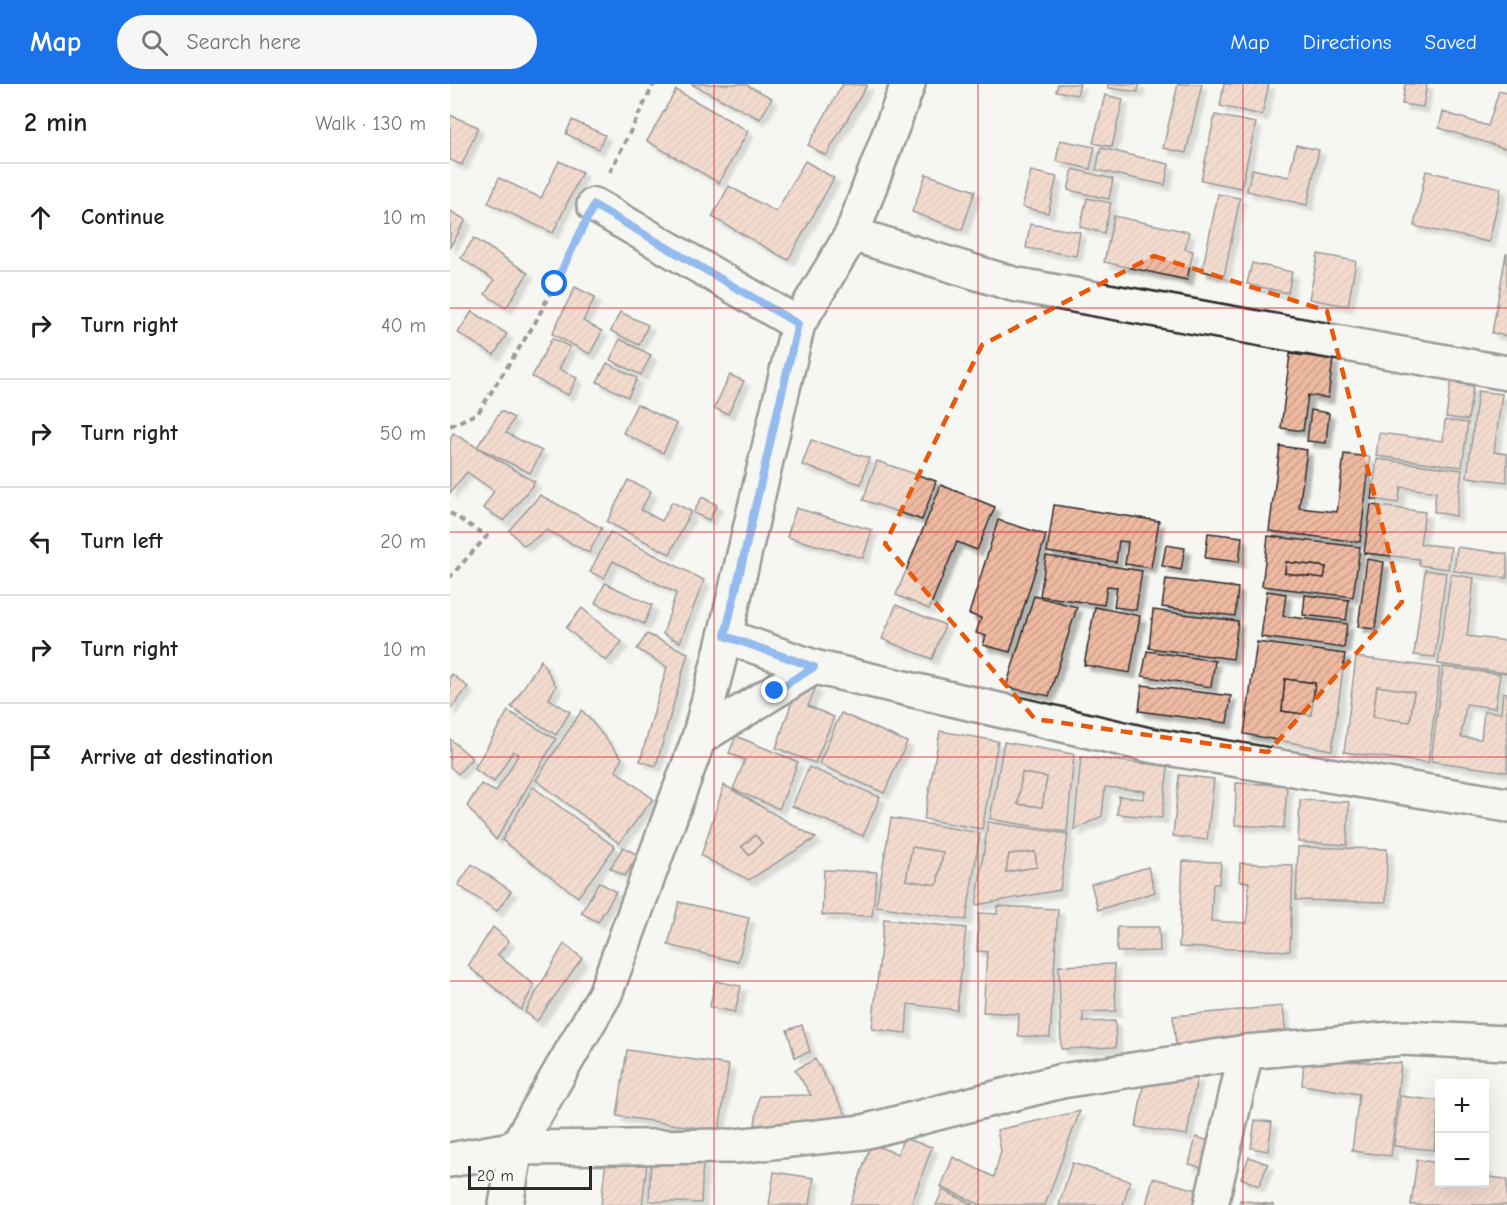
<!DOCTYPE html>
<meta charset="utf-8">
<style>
:root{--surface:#fff;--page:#f6f6f6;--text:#202124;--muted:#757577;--line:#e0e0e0;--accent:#1a73e8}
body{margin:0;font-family:"Comic Neue",sans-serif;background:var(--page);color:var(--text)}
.controls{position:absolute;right:18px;bottom:18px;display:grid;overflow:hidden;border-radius:0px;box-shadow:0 6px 24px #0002}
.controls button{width:54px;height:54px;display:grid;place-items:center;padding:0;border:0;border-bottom:2px solid var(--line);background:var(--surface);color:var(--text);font:30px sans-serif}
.scale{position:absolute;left:18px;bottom:15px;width:124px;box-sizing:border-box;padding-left:6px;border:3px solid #2b2b2b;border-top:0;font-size:16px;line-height:21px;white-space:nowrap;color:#2b2b2b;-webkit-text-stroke:4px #f6f6f2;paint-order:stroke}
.stop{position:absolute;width:18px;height:18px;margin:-14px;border:4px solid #1a73e8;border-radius:50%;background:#fff}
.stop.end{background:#1a73e8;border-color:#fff;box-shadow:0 2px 6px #0008}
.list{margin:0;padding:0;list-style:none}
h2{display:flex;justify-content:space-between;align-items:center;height:78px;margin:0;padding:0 24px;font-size:26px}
h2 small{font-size:20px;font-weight:400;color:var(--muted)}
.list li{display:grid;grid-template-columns:39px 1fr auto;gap:18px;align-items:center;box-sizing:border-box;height:108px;padding:0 24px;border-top:2px solid var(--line)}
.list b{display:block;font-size:22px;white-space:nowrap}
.list em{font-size:20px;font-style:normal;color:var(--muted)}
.icon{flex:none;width:33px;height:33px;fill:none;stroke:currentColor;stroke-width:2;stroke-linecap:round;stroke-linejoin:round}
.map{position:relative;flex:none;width:1057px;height:1121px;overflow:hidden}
header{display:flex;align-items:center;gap:36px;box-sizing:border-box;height:84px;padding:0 30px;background:var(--accent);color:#fff}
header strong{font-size:28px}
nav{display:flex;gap:33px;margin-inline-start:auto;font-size:21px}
.search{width:420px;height:54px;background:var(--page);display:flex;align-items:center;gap:15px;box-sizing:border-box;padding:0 21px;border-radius:33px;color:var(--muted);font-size:22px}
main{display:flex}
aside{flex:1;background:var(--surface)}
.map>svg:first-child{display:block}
</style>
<header>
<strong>Map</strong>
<div class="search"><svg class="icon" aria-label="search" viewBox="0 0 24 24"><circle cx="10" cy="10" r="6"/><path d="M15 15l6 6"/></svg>Search here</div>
<nav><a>Map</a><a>Directions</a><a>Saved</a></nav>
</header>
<main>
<aside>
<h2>2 min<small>Walk · 130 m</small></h2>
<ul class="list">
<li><svg class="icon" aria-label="ahead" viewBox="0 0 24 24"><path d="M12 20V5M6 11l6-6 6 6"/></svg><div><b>Continue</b></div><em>10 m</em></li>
<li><svg class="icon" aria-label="right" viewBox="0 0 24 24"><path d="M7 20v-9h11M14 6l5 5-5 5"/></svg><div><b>Turn right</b></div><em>40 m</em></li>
<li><svg class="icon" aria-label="right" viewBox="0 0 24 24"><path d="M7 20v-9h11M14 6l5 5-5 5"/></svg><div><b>Turn right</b></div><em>50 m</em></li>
<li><svg class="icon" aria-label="left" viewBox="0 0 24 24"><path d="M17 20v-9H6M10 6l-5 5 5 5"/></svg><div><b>Turn left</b></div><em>20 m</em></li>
<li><svg class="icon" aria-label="right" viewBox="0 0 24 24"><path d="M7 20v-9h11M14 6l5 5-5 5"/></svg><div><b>Turn right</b></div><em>10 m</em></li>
<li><svg class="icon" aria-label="arrive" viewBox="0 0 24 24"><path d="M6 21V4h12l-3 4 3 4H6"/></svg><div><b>Arrive at destination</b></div></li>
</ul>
</aside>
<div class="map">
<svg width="1057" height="1121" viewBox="0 0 1057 1121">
<defs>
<pattern id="building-hatch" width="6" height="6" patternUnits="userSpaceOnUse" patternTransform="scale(1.5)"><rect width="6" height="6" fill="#eeb9a1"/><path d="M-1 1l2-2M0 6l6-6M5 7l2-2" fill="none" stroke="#cc9f8b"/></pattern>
<filter id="shadow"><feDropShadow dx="5.5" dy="5.5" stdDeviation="1.5" flood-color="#0004"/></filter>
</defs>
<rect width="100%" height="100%" fill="#f6f6f2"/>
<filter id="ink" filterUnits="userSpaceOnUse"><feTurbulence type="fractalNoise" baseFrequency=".0167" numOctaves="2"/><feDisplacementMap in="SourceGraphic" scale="12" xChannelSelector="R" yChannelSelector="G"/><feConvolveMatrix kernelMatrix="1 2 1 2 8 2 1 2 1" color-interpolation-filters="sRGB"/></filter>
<g filter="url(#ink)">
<g fill="url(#building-hatch)" stroke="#2b2b2b" stroke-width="1.5" fill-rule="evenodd" filter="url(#shadow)">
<path d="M241 0H295L322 14 310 35Z"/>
<path d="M393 0 417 1 376 72 358 61Z"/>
<path d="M608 0H630L627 11 606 7Z"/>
<path d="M658 0H689L688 8 658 4Z"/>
<path d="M728 0H752L736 69 713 64Z"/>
<path d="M774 0H819L812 31 770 22Z"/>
<path d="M955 0H977L973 23 952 20Z"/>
<path d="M226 6 298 47 269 99 197 57Z"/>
<path d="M1049 7 1057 9V65L989 44 993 28 1038 42Z"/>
<path d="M655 11 673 15 662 63 643 59Z"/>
<path d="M0 31 28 43 12 81 0 76Z"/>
<path d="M765 31 806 39 791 104 751 96Z"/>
<path d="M122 36 155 51 148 65 116 50Z"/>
<path d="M610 56 645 63 640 85 606 77Z"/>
<path d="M846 61 869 66 857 121 797 107 802 85 839 93Z"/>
<path d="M651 64 719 80 715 101 646 86Z"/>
<path d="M109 77 132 88 103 149 38 119 49 94 91 114Z"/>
<path d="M355 77 384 94 338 176 262 133 279 102 326 128Z"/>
<path d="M623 85 663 95 659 115 618 106Z"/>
<path d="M581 87 607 93 598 129 572 123Z"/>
<path d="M976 87 1051 104 1039 158 964 142Z"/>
<path d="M476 90 525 107 512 146 462 128Z"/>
<path d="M768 110 790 114 774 192 752 187Z"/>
<path d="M637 114 661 119 654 149 630 143Z"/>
<path d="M0 127 16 136 0 163Z"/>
<path d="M664 132 739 148 735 165 743 167 737 196 654 178Z"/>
<path d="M580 140 630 148 626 172 576 164Z"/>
<path d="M24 154 78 189 56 224 35 210 44 196 11 174Z"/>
<path d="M868 170 906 177 898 222 859 215Z"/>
<path d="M1056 170H1057V252L1042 249Z"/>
<path d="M802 179 842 188 838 209 797 200Z"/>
<path d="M125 203 145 213 133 237 152 247 140 270 102 250Z"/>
<path d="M22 227 57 250 44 271 8 249Z"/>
<path d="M170 228 198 241 189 261 161 247Z"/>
<path d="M102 254 120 263 109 285 127 294 118 311 82 293Z"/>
<path d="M170 255 201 271 191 291 160 276Z"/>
<path d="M840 270 883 275 878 314 858 311 853 347 831 344Z"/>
<path d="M157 279 187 294 178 313 147 298Z"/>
<path d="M280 291 294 297 278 330 264 324Z"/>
<path d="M1001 298 1023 302 1018 336 996 333Z"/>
<path d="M1028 307 1052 310 1044 368 1057 370V398L1017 393Z"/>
<path d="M187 320 227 340 213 369 173 349Z"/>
<path d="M861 326 879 329 876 359 857 357Z"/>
<path d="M51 327 64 334 56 349 92 367 80 389 27 363Z"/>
<path d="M995 336 1018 339 1012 383 926 372 929 349 993 357Z"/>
<path d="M3 349 85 398 54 437 33 424 44 407 17 388 0 409V356Z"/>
<path d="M361 356 419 374 411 400 352 381Z"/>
<path d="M830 362 857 366 849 424 887 428 894 370 920 373 910 458 819 447Z"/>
<path d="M927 375 1012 386 1006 432 984 428 986 408 951 403 948 419 922 415Z"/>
<path d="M427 377 486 397 472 436 413 416Z"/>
<path d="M178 396 201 407 191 426 212 437 222 418 241 427 220 470 157 438Z"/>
<path d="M491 401 545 423 527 466 507 458 479 525 446 511Z"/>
<path d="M90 411 152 444 139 469 97 446 74 462 59 446Z"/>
<path d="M252 413 267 421 259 436 243 429Z"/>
<path d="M604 421 709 437 701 484 675 480 678 458 669 457 666 478 597 468Z"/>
<path d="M921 421 975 428 970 460 1001 463 998 485 969 481V475L914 469Z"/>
<path d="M346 424 422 446 413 474 337 453Z"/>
<path d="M548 436 596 451 560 568 533 561 536 552 526 549 531 534 519 530Z"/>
<path d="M160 448 254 496 230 558 213 550 226 509 163 477 154 494 140 488Z"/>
<path d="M758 449 792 453 789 478 755 474Z"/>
<path d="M818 452 910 463 903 513 812 502ZM836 478 876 483 874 494 835 489Z"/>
<path d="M716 461 735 464 731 486 712 482Z"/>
<path d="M1007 463 1057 470V494L1004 487Z"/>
<path d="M596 472 692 487 686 526 664 523 667 503 657 502 654 521 590 512Z"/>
<path d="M917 475 934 478 925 545 908 543Z"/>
<path d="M836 478 876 483 874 494 835 489Z"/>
<path d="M975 486 996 489 985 573 964 571Z"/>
<path d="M1001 490 1024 494 1017 552 1057 557V553V589L988 580Z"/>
<path d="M716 495 788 504 785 532 712 523Z"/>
<path d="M155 499 202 521 194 540 145 519Z"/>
<path d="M817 507 836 510 833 532 897 540 894 564 811 553Z"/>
<path d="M855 511 899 516 896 536 853 531Z"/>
<path d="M584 512 627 523 599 612 556 603Z"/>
<path d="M446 521 495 541 482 575 432 555Z"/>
<path d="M645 523 690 532 680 589 634 581Z"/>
<path d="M132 524 172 558 156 577 116 544Z"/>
<path d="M703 526 788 537 783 575 699 564Z"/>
<path d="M197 550 238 569 206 682 190 677 217 583 187 565Z"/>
<path d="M807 558 895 570 882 666 794 650ZM835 595 865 599 861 631 832 627Z"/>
<path d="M697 567 765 577 761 603 692 592Z"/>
<path d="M906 573 990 584 978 679 894 668ZM927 602 964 608 960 638 923 633Z"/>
<path d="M91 576 106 602 99 615 120 628 106 651 61 623Z"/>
<path d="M993 583 1050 590 1045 624 1016 620 1011 653 1031 655 1034 627 1051 629 1053 608 1057 609V688L981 677Z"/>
<path d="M2 590 18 603 0 626V593Z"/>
<path d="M835 595 865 599 861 631 832 627Z"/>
<path d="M349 597 366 603 358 622 384 633 365 679 326 664Z"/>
<path d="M692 601 781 612 777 639 689 627Z"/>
<path d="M927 602 964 608 960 638 923 633Z"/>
<path d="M132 626 172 674 166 687 203 715 169 759 86 696Z"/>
<path d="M58 627 106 655 46 756 17 722 31 700 46 708 69 670 63 667 44 698 24 685Z"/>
<path d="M391 629 457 658 434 709 369 680Z"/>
<path d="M490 647 548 657 532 745 474 735Z"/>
<path d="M286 652 348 678 329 725 283 705 295 676 279 669Z"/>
<path d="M0 655 22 674 8 690 0 683Z"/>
<path d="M554 658 624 670 617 748 540 735ZM572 689 597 693 592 723 568 720Z"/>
<path d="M631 673 718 682 712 734 667 730 669 712 693 715 695 707 655 703 652 732 624 746Z"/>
<path d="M359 683 430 713 413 752 342 722Z"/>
<path d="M572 689 597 693 592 723 568 720Z"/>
<path d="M729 691 764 695 757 756 723 752Z"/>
<path d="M786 699 837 701 834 744 785 741Z"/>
<path d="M274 701 366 754 299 796 251 772ZM305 751 312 759 299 771 292 763Z"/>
<path d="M83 703 165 763 128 813 52 756Z"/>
<path d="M850 716 899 718 897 761 848 758Z"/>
<path d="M441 734 530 749 516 836 426 822ZM462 763 493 768 487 801 456 796Z"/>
<path d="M538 738 618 750 610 806 526 821ZM585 768 587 783 556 788 559 770Z"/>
<path d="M305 751 312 759 299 771 292 763Z"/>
<path d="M173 763 188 771 175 792 160 784Z"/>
<path d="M462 763 493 768 487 801 456 796Z"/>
<path d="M848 763 937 765 936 818 846 816Z"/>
<path d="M585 768 587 783 556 788 559 770Z"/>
<path d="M733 777 771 778 769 800H763L761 837 797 839 799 798 789 797 790 779 843 781 840 867 729 863Z"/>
<path d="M22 780 61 807 47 827 8 801Z"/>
<path d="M698 783 705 808 648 826 641 800Z"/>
<path d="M374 786 427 788 422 832 372 831Z"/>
<path d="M149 798 166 808 148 838 131 829Z"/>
<path d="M229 818 299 834 288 878 218 861Z"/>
<path d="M547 822 608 825 600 953 568 952 569 930 533 928 537 868 527 867 529 829 547 830Z"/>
<path d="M434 835 516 844 507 926 458 920 456 949 422 945Z"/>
<path d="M43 843 59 857 48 871 84 901 71 926 18 882Z"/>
<path d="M667 843H709L710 867 667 868Z"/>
<path d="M114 860 132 874 87 937 75 928Z"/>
<path d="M664 880 666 927 633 928V938L665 937 666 963 611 965 609 882Z"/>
<path d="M265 897 291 902 285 928 260 923Z"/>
<path d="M833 922 836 952 726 962 723 932Z"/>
<path d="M352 941 360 968 345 973 337 946Z"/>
<path d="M177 966 279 981 269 1047 167 1032Z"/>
<path d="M365 975 398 1034 305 1041 309 1012 361 1011 345 986Z"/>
<path d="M854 976 951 979 941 1072 902 1067 909 1010 852 1001Z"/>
<path d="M747 993 737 1051 686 1043 694 997Z"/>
<path d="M950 1012 990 1017 984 1066 944 1062Z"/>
<path d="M630 1027 595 1121H531L491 1103 503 1073 544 1093 551 1067 547 1046Z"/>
<path d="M805 1036 822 1038 818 1067 801 1064Z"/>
<path d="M746 1053 763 1058 756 1085 739 1080Z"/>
<path d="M453 1054 482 1063 461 1121H400L421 1060 448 1070Z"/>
<path d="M799 1073 818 1080 809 1102 791 1094Z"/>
<path d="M201 1074 253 1076 251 1119 199 1117Z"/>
<path d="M156 1075 197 1079 192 1121H151Z"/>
<path d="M967 1076 990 1079V1098H1034V1084H1038L1036 1093 1057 1095V1121H961Z"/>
<path d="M622 1079 680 1097 673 1121H609Z"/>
<path d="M324 1088 364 1094 360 1121H319Z"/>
<path d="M703 1094 751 1107 747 1121H696Z"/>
<path d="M493 1106 524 1121H486Z"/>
<path d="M790 1116 824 1121H789Z"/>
</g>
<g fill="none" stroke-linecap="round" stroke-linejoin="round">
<g stroke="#2b2b2b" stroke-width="38">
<g id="street">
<path d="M144 121 348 240"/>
<path d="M402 150 563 200 1057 289"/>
<path d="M275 552 364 583 699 661 1057 721"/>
<path d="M249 654 364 583"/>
<path d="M0 1076 66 1064 286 1062 413 1048 612 997 796 968 953 954 1057 959"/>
<path d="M56 1121 66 1064 155 910 249 654 275 552 348 240 402 150 458 0"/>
<path d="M761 1121 796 968"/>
</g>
</g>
<g stroke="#2b2b2b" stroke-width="4" stroke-dasharray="6 4.5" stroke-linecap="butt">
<path d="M160 88 204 0"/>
<path d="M0 342 28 329 85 239 128 154"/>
<path d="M0 429 37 452 0 493"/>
</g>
<use href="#street" stroke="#f6f6f2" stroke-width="33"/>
</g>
</g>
<g fill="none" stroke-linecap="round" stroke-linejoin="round" filter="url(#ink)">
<path stroke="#1a73e8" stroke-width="8" d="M105 200 144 121 348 240 275 552 364 583 325 607"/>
</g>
<path d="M0 0H1057V1121H0ZM704 172 877 227 952 518 818 668 585 635 435 460 532 261Z" fill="#f6f6f2" fill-opacity=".55" fill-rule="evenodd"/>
<path fill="none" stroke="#e8590c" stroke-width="4.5" stroke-dasharray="12 8" stroke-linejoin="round" d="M704 172 877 227 952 518 818 668 585 635 435 460 532 261Z"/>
<path fill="none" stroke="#d62828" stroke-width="1.5" stroke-opacity="0.55" d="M264 0V1121M528 0V1121M793 0V1121M0 224H1057M0 448H1057M0 673H1057M0 897H1057"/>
</svg>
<div class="controls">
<button>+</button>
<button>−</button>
</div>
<div class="scale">20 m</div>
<div class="stop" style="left:105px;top:200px"></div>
<div class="stop end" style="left:325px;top:607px"></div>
</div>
</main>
